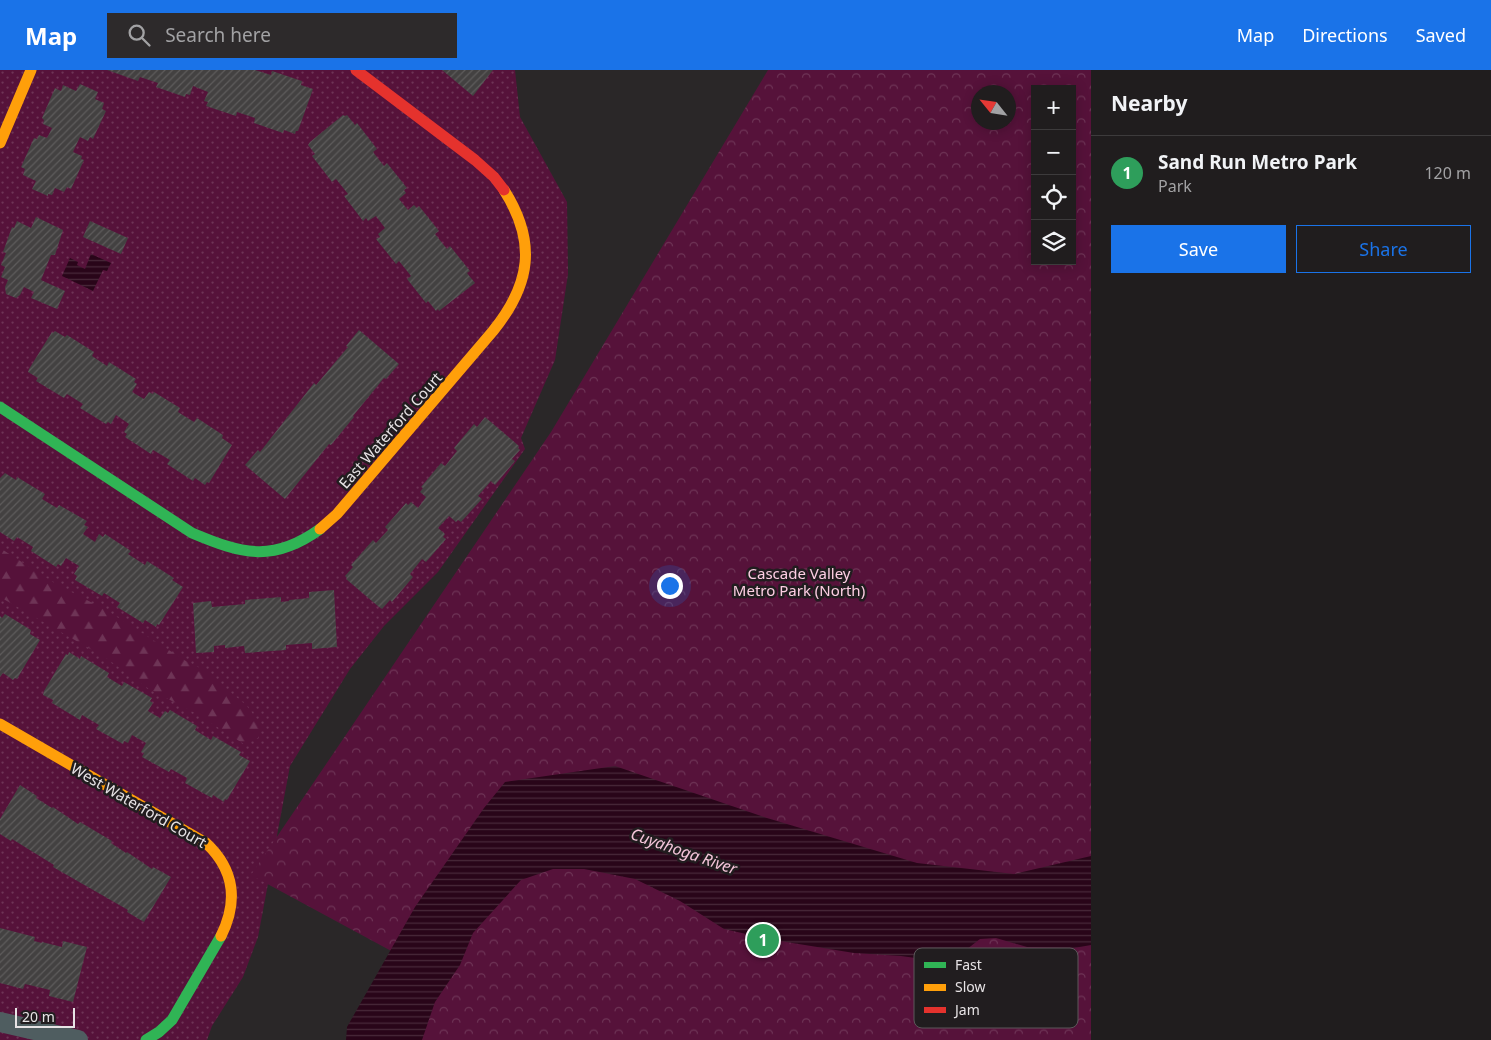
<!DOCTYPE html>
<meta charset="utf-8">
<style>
:root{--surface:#201d1e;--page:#2d2a2b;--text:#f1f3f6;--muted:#a2a2a4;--line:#3d3b3c;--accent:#1a73e8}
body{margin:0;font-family:"Noto Sans",sans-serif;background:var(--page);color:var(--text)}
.controls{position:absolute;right:15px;top:15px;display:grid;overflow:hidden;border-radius:0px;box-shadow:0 2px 12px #0003}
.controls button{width:45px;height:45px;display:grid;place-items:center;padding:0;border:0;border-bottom:1px solid var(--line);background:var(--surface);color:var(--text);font:25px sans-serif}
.compass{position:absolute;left:971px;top:15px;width:45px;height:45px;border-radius:50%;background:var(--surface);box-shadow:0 2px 12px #0003;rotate:300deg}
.scale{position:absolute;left:15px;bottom:12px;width:60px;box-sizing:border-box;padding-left:5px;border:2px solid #e7e3e5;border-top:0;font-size:14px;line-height:18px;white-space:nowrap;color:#e7e3e5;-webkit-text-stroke:4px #211d1f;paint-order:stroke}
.you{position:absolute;left:669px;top:515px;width:18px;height:18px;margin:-12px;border:4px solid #fff;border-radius:50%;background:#1a73e8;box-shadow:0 0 0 8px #1a73e833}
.badge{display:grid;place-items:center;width:32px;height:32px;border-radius:50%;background:var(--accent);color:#fff;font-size:16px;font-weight:700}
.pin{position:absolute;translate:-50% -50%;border:2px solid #fff;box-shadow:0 1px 5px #0006}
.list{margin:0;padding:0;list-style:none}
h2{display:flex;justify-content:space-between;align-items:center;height:65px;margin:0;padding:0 20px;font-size:21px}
h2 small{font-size:16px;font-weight:400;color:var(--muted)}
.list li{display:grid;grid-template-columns:32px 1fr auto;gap:15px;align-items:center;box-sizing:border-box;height:75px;padding:0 20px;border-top:1px solid var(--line)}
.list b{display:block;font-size:19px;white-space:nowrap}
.list p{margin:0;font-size:16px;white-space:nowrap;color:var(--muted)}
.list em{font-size:16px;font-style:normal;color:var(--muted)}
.actions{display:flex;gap:10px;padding:15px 20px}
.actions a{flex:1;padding:11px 0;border:1px solid var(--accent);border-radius:0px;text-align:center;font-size:18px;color:var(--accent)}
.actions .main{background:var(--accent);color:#fff}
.icon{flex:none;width:28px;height:28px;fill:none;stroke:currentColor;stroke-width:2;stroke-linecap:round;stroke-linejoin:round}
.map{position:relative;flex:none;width:1091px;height:970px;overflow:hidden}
header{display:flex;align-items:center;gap:30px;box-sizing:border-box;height:70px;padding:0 25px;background:var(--accent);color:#fff}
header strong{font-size:24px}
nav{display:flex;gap:28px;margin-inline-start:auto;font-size:18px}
.search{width:350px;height:45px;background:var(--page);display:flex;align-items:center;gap:12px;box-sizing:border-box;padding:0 18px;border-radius:0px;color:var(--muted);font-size:19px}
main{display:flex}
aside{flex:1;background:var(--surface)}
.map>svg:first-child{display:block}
</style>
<header>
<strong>Map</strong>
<div class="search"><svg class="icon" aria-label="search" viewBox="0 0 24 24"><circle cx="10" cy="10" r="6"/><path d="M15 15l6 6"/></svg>Search here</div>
<nav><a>Map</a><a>Directions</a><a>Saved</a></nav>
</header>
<main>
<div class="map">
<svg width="1091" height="970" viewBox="0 0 1091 970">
<defs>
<pattern id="grass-dots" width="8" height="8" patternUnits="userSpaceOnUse" patternTransform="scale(1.25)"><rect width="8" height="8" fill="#56123a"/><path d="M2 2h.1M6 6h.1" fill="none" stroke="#6e3456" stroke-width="1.8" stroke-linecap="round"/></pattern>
<pattern id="forest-firs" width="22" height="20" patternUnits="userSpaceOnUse" patternTransform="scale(1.25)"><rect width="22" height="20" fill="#56123a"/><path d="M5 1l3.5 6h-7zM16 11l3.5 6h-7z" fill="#6e3456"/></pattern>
<pattern id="park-crowns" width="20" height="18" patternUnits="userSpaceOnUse" patternTransform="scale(1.25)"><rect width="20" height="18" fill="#56123a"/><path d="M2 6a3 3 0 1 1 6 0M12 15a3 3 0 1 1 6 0" fill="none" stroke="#6e3456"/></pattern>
<pattern id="water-rules" width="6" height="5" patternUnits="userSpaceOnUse" patternTransform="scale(1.25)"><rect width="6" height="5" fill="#290519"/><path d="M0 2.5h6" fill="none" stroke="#48293a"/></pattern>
<pattern id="building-hatch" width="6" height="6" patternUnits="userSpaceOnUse" patternTransform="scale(1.25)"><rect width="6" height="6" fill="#434141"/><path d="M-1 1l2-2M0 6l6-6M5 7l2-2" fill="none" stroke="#5e5c5c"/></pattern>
</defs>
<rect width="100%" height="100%" fill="#2a2728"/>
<path fill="url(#grass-dots)" d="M0 0H515L520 47 567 132 568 204 555 290 521 368 525 379 438 502 384 556 350 599 290 696 258 867 243 907 212 956 207 970H0Z"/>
<path fill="url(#forest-firs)" d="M0 478 56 514 106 540 186 591 202 599 246 635 256 648 260 658 258 668 244 674 195 643 149 619 106 588 0 527Z"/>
<path fill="url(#park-crowns)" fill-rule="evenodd" d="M768 0H1091V970H388L419 896 251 805 551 362ZM1035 19H1072V191H1035ZM978 22H1008V52H978Z"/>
<g fill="url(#water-rules)">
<path d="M91 184 111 193 107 201 103 200 93 221 62 206 70 188 78 192 77 195 85 199Z"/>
<path d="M615 696 767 748 917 793 1014 804 1091 786V875L1074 878 1027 877 996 868 980 869 962 883 945 892 901 886 854 883 768 869 724 859 680 831 635 809 584 799H553L521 810 473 863 460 895 435 932 422 970H346L347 957 415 837 484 738 505 712Z"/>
</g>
<g fill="url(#building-hatch)">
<path d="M107 0H255L271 5 272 1 302 11 301 15 313 19 298 61H296L295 64 284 60 283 63 254 53 255 48 237 42 236 46 206 36 208 32 204 31 208 22 193 16 190 25 186 24 185 27 156 17 158 13 140 7 138 11Z"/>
<path d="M442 0H493L473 26Z"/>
<path d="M80 14 98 22 95 29 104 33 102 39 106 41 93 69 90 67 88 71 80 67 73 82 82 86 81 89 84 90 71 119 67 117 64 122 55 118 52 125 48 124V126L32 119 36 111 23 105 25 99 21 97 34 68 37 69 39 65 47 68 52 58 43 54 44 50 42 48 55 18 61 21 63 15 76 21Z"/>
<path d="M343 45 345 46 347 45 355 55 357 53 377 79 373 82 384 96 387 93 407 118 404 120 406 123 399 129 408 140 414 135 417 138 419 136 439 161 435 164 447 179 450 176 470 201 467 203 475 213 439 241 438 239 436 241 428 231 426 233 407 209 411 206 399 191 396 194 376 169 380 167 378 164 385 158 376 146 368 151 366 148 363 151 344 126 348 124 336 109 332 112 312 86 315 84 308 75 310 72Z"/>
<path d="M36 147 63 160 55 185H51L41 210 65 221 57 239 31 228 34 222 24 217 20 225 16 228 6 224 5 217 8 210 1 207 5 197 1 195 6 183 3 182 12 157 14 158 17 151 31 158Z"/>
<path d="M90 151 128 168 121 184 83 167Z"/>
<path d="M359 260 399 294 386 309 384 308 353 346 354 347 331 375 329 374 285 429 245 395 258 380 260 382 314 313 316 315 348 277 346 276Z"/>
<path d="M55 261 65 267 67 265 94 282 92 286 107 296 109 292 136 309 134 312 137 314 132 322 144 329 149 322 153 324 154 322 180 338 178 342 194 352 197 348 223 365 222 368 232 375 209 413 207 412 205 415 195 408 193 411 167 394 170 390 153 380 151 384 125 367 127 364 124 362 129 354 116 345 111 354 108 352 106 354 80 338 83 334 67 324 64 328 36 311 38 308 28 302 29 299 52 262 53 263Z"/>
<path d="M485 347 519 376 518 378 520 380 512 389 515 391 495 415 491 411 478 426 482 429 461 452 458 450 456 452 449 446 438 458 445 464 443 467 446 469 426 492 422 489 410 504 413 507 392 532 390 530 382 539 379 537 346 509 347 508 345 506 353 497 351 495 373 470 376 473 388 460 385 457 406 433 408 435 411 432 418 438 426 427 420 422 423 418 421 417 441 393 445 396 457 381 454 378 474 354 477 357Z"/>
<path d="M5 403 16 410 17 407 45 424 42 429 57 438 59 435 87 451 84 455 88 457 83 464 95 472 99 464 103 467 105 464 131 481 128 484 145 495 147 491 174 508 172 510 183 517 159 555 157 554 156 557 145 550 143 553 117 537 120 533 104 523 102 526 75 510 77 506 74 504 79 496 66 488 61 496 58 494 56 497 31 481 33 477 17 467 14 471 0 462V408Z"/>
<path d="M334 520 337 577 312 579V573L286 575V580L245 583 244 576 225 578V575L214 576V582L196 583 193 533 211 531 212 537 245 534V530L281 527V532L289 531V530L309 528V522Z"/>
<path d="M5 544 31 560 30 564 40 570 17 609 15 608 13 610 3 603 0 607V546L2 548Z"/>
<path d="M69 582 80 589 81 586 109 603 107 607 122 616 124 612 152 628 150 631 153 633 148 641 160 648 165 641 168 643 170 640 197 656 195 660 211 670 213 666 241 682 239 685 250 691 227 730 225 729 224 732 213 725 212 728 185 713 187 708 171 699 169 702 142 687 144 683 141 682 146 673 132 665 128 673 124 671 123 674 96 659 99 655 82 645 80 650 52 633 53 630 43 625 44 621 66 584 68 585Z"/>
<path d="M20 715 37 726 36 728 52 738 53 737 78 754 80 752 112 771 111 773 126 783 127 782 152 799 153 797 171 807 144 852 127 842 128 840 53 797 54 795 12 769 11 771 0 764V749Z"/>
<path d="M0 858 35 867 34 871 42 873V872L62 877 63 871 87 877 73 932 49 926 50 920 25 914 23 919 0 913Z"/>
</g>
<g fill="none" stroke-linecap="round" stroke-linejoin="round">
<path stroke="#4f5d60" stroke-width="20" d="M0 952 78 970"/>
<g stroke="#30b455" stroke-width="11">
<path d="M0 337 192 463C242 484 273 493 320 459"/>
<path d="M146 970 159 962 172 950 221 866"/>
</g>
<g stroke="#ff9f0a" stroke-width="11">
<path d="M0 73 31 0"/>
<path d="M320 459 337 444 493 261C531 214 537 172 504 120"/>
<path d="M0 654 206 773C235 800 238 832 221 866"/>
</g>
<path stroke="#e5322d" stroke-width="11" d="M356 0 475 90 494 107 504 120"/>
</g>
<g text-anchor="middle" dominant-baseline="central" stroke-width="5" stroke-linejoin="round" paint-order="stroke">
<g font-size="15" fill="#e7e3e5" stroke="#211d1f">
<text transform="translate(390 360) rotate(-49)">East Waterford Court</text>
<text transform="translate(139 735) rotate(30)">West Waterford Court</text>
</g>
<g font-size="15" fill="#fecee3" stroke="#211d1f">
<text x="799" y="503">Cascade Valley<tspan x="799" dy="17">Metro Park (North)</tspan></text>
</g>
<g font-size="16" font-style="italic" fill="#f5c5da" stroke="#211d1f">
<text transform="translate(684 781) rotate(19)">Cuyahoga River</text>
</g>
</g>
<rect x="914" y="878" width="164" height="80" rx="8" fill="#211d1f" stroke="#5c585a" stroke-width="1"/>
<rect x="924" y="892" width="22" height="6" fill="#30b455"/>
<rect x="924" y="914" width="22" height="7" fill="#ff9f0a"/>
<rect x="924" y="937" width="22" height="6" fill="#e5322d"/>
<g font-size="14" fill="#e7e3e5">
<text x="955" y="900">Fast</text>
<text x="955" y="922">Slow</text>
<text x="955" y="945">Jam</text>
</g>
</svg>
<div class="controls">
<button>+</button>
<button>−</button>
<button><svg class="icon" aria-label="locate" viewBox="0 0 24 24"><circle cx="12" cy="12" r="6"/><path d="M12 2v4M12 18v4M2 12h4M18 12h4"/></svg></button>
<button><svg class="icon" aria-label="layers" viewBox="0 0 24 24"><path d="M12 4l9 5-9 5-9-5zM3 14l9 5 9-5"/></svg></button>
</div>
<svg class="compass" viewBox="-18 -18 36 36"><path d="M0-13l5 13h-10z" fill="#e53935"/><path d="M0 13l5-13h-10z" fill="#a2a2a4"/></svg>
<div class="scale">20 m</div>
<div class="you"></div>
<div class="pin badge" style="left:763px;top:870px;background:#2e9e5b">1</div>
</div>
<aside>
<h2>Nearby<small></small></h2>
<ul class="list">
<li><span class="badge" style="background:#2e9e5b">1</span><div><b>Sand Run Metro Park</b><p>Park</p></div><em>120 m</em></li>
</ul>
<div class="actions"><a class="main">Save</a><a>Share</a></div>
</aside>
</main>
